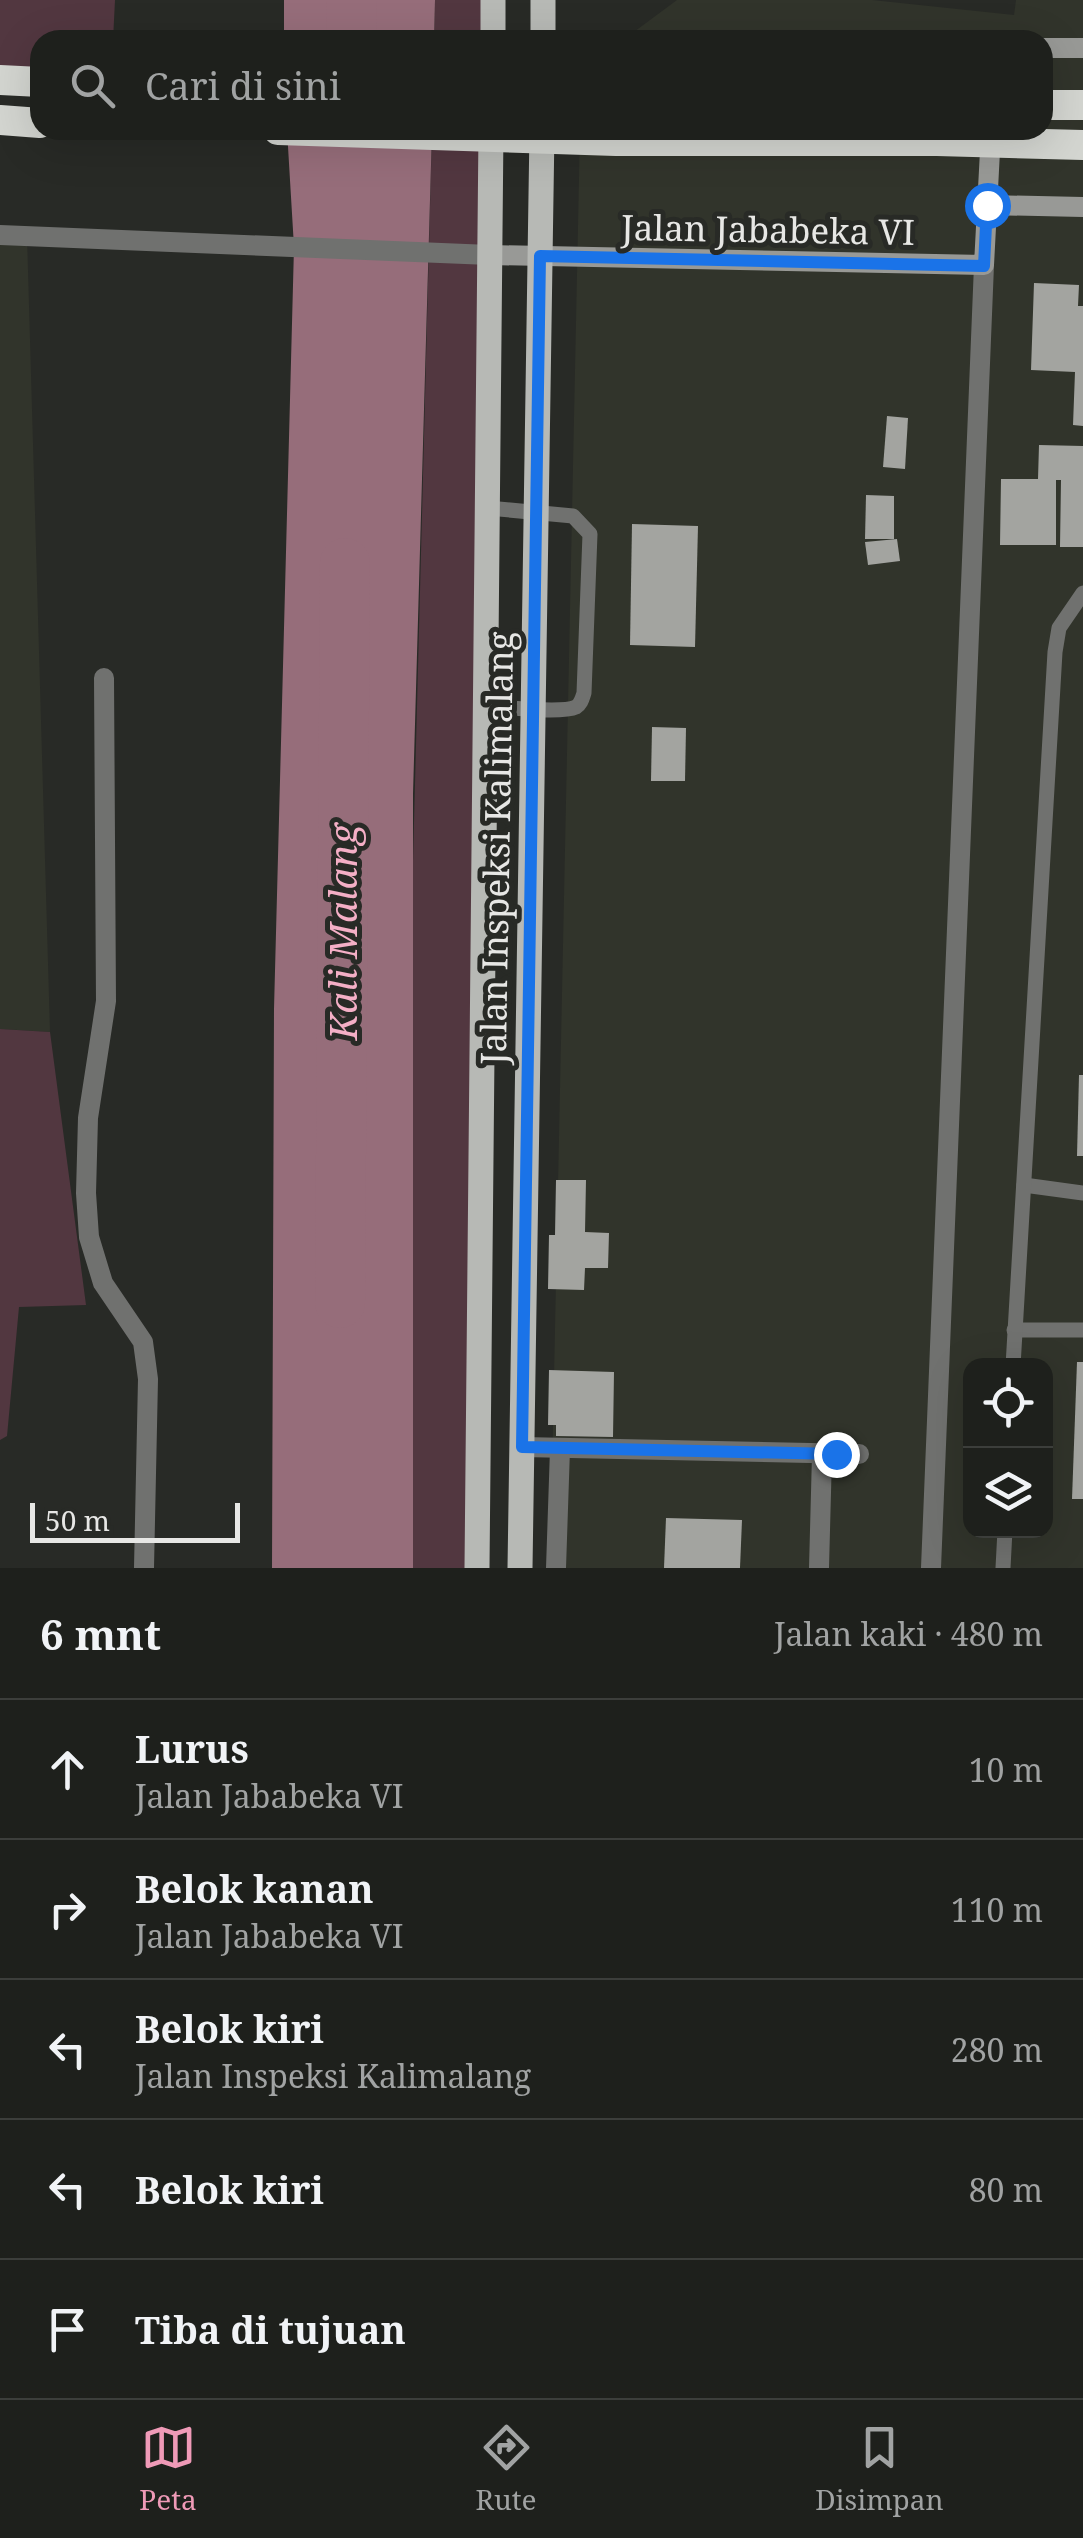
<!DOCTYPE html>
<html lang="id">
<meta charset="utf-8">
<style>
:root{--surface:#1e201c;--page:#2b2d29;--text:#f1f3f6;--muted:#a1a3a3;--line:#3c3e3b;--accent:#ef9ab7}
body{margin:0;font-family:"Noto Serif",serif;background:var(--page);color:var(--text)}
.controls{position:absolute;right:30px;bottom:30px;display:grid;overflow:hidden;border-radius:20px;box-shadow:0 10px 40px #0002}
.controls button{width:90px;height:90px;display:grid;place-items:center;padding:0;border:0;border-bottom:2px solid var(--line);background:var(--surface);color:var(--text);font:50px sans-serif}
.scale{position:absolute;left:30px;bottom:25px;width:210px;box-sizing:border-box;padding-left:10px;border:5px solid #e7e7e5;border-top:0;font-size:28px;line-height:35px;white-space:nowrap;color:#e7e7e5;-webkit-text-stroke:8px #282a26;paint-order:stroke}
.stop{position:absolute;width:30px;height:30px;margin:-22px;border:8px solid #1a73e8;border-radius:50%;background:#fff}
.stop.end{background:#1a73e8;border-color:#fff;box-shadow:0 2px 10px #0008}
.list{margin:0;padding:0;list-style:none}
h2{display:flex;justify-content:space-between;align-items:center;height:130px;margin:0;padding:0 40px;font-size:42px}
h2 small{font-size:32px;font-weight:400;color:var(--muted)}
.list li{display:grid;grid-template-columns:65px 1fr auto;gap:30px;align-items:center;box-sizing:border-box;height:140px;padding:0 40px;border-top:2px solid var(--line)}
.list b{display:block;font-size:38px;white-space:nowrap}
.list p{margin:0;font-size:32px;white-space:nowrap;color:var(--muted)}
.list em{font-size:32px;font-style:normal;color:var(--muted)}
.icon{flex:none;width:55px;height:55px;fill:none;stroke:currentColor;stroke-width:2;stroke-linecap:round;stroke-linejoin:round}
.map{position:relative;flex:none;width:1083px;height:1568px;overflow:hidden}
.search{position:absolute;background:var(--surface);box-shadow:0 10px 40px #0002;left:30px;right:30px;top:30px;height:110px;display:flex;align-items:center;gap:25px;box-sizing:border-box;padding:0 35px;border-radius:30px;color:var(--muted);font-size:38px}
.sheet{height:830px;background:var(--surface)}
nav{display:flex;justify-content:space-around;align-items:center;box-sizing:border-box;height:140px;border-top:2px solid var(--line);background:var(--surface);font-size:28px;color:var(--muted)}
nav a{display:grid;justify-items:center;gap:5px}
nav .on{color:var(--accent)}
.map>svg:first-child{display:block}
</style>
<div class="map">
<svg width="1083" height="1568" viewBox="0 0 1083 1568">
<rect width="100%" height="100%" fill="#282a26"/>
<g fill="#31342b" fill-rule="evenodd">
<path d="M677 0H872L1014 15 1016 0H1083V1568H550L580 130H1043V40H623ZM970 1366H1046V1530H970Z"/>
<path d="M0 235 27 236 50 1032 0 1029Z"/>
</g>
<g fill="#523740">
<path d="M0 0H115L113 40H40V80L0 79Z"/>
<path d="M435 0H493L492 40H434Z"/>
<path d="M432 130H491L477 1568H413V861Z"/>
<path d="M0 1029 50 1032 86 1305 19 1307 7 1436 0 1440Z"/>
</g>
<g fill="#966d7a">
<path d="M284 0H435L434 40H284Z"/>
<path d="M287 130H432L413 794V1568H272L274 1009 294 247Z"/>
</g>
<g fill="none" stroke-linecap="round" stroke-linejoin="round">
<g stroke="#966d7a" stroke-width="50">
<path d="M351 40 352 0"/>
<path d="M340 1303 345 563"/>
</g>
</g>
<g fill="#a3a4a0">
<path d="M1034 283 1079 285 1078 306H1083V426L1073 425 1075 372 1031 370Z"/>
<path d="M887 416 908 418 905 469 883 467Z"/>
<path d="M1039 445 1083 446V547H1060L1061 480H1056V545H1000L1001 479H1038Z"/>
<path d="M866 495 894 496V539H865Z"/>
<path d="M632 524 698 526 695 647 630 645Z"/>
<path d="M897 539 900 561 868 565 865 542Z"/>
<path d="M652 727 686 728 685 781H651Z"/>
<path d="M1079 1075H1083V1156H1077Z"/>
<path d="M556 1180H586L585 1232 609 1233 608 1268H585L584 1290 548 1289 549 1235H555Z"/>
<path d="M1077 1362H1083V1499H1072Z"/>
<path d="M549 1370 614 1372 613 1437 556 1436V1425H548Z"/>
<path d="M666 1518 742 1520 740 1568H664Z"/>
</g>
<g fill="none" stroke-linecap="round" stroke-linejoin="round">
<g stroke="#70716f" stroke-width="15">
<path d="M485 706C504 707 561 714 576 707 581 704 582 699 584 693L590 534 573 516 488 508"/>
<path d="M1024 1185 1083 1193"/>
<path d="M1014 1330H1083"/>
<path d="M1013 1366 1055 652 1059 628 1083 593"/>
<path d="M1003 1568 1005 1530"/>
</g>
<g stroke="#70716f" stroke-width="20">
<path d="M0 235 490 255"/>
<path d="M104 678 106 1001 88 1118 86 1193 89 1237 103 1283 143 1342 148 1379 144 1568"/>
<path d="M522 1447 859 1454"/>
<path d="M556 1568 560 1449"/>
<path d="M819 1568 822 1455"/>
<path d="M931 1568 984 265"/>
</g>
<g stroke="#989996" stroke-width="20">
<path d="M1043 48H1083"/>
<path d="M987 205 1083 207"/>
<path d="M490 255 984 265 991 132"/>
</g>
<g stroke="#b7b9b5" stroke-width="25">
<path d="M493 40V0"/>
<path d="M543 40V0"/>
<path d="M477 1568 491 130"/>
<path d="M520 1568 542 130"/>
</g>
<g stroke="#d3d5d0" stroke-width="30">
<path d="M0 80 40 82"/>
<path d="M1043 105H1083"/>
<path d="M0 120 40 123"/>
<path d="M278 130 616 141H937L1083 145"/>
</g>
</g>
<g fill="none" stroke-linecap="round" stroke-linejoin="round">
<path stroke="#1a73e8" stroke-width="12" d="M836 1454 522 1447 540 256 984 266 987 205"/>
</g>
<g text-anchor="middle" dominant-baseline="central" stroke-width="10" stroke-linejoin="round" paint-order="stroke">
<g font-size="35" fill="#e7e7e5" stroke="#282a26">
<text transform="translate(768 229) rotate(1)">Jalan Jababeka VI</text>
<text transform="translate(496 848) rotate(-89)">Jalan Inspeksi Kalimalang</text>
</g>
<g font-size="38" font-style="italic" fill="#f4afc6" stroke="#282a26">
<text transform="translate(342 932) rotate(-90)">Kali Malang</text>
</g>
</g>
</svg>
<div class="controls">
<button><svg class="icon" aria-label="locate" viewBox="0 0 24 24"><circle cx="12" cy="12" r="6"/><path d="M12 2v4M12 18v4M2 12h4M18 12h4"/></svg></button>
<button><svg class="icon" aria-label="layers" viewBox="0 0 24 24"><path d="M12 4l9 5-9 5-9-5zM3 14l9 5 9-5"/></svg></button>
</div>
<div class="scale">50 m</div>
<div class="stop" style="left:987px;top:205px"></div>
<div class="stop end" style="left:836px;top:1454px"></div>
<div class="search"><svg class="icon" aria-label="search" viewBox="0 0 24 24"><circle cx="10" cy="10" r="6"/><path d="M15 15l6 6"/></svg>Cari di sini</div>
</div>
<section class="sheet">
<h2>6 mnt<small>Jalan kaki · 480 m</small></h2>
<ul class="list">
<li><svg class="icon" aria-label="ahead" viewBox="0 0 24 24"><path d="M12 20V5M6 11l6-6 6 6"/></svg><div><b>Lurus</b><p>Jalan Jababeka VI</p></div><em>10 m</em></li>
<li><svg class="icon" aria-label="right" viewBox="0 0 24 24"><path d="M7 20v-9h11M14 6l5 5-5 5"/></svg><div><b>Belok kanan</b><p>Jalan Jababeka VI</p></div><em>110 m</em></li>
<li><svg class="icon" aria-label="left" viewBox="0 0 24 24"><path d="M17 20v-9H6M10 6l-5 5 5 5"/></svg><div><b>Belok kiri</b><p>Jalan Inspeksi Kalimalang</p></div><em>280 m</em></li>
<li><svg class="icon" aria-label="left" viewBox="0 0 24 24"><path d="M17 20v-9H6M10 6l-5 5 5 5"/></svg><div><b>Belok kiri</b></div><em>80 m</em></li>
<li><svg class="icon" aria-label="arrive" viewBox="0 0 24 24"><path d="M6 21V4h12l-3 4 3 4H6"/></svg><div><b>Tiba di tujuan</b></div></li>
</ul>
</section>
<nav>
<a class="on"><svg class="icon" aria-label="map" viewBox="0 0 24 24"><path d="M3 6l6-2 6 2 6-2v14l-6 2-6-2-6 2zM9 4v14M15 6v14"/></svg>Peta</a>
<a><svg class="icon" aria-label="directions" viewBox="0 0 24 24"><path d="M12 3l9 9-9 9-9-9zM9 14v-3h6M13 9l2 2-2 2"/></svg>Rute</a>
<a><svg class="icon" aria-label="saved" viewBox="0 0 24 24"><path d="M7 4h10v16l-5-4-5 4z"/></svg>Disimpan</a>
</nav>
